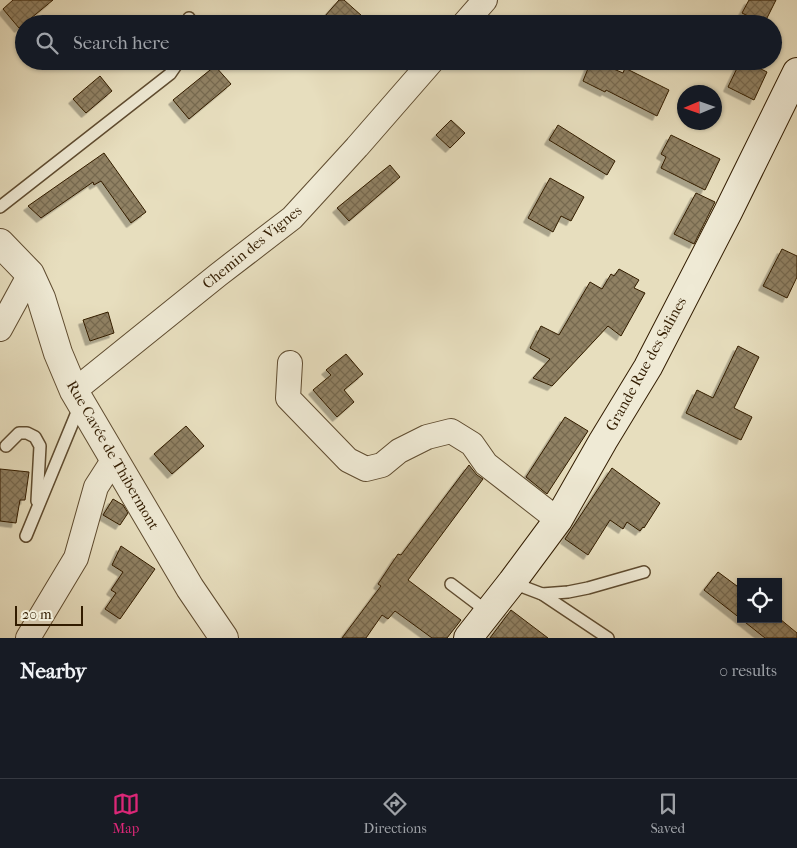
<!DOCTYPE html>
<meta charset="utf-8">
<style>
:root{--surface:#171b24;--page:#242831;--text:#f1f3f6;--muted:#9ea1a6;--line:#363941;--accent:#db2777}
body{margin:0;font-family:"IM FELL French Canon",serif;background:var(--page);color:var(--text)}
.controls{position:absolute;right:15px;bottom:15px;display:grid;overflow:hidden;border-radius:0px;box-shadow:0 1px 4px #0004}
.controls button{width:45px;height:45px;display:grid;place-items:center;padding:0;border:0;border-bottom:1px solid var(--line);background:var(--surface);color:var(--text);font:25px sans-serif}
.compass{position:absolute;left:677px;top:85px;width:45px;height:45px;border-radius:50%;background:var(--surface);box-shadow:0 1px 4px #0004;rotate:268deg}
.scale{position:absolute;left:15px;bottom:12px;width:68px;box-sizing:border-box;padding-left:5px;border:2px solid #321c00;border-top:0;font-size:14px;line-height:18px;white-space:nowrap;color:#321c00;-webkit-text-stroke:4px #efead5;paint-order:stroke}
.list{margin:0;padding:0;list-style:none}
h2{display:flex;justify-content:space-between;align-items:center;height:65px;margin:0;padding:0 20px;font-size:21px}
h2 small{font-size:16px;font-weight:400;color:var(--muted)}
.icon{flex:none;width:28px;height:28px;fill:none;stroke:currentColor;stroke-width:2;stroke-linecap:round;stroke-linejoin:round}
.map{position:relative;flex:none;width:797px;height:638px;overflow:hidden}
.search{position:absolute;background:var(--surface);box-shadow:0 1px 4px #0004;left:15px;right:15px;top:15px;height:55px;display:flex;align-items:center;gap:12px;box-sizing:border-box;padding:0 18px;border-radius:28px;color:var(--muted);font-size:19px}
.sheet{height:140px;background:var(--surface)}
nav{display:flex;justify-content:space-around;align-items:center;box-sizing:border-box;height:70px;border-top:1px solid var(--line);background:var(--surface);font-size:14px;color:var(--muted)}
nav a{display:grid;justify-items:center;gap:2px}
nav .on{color:var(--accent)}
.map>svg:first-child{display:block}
</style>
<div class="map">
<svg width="797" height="638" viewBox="0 0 797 638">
<defs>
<pattern id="building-cross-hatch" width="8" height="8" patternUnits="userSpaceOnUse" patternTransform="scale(1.25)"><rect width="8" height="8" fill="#908163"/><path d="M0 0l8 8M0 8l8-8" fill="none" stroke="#76694f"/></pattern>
<filter id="shadow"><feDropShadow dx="-4.5" dy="4.5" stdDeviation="0" flood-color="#0004"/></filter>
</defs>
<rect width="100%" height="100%" fill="#e7debe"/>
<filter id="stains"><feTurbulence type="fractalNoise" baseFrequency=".004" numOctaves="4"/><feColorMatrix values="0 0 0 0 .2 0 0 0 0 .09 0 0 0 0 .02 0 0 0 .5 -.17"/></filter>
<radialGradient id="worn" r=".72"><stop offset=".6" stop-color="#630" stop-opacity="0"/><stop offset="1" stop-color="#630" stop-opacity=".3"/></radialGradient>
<g fill="url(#building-cross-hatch)" stroke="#321c00" filter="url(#shadow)">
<path d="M13 0H53L19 28 3 9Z"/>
<path d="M339 0H344L371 24H318Z"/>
<path d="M749 0H776L764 24 742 13Z"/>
<path d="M591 61H595L623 73 625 68 669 90 657 116 606 90 605 92 583 81Z"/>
<path d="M740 62 751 67 753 65 767 72 754 100 728 87Z"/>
<path d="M215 66 231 84 189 119 173 100Z"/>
<path d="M100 76 112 91 86 113 73 99Z"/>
<path d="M451 120 465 133 450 148 436 135Z"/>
<path d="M558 125 615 161 607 175 549 140Z"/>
<path d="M671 135 720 159 705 190 661 168 666 157 661 154Z"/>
<path d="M104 153 146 212 131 223 101 181 94 185 93 182 41 218 28 206Z"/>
<path d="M390 165 400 177 349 221 337 208Z"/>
<path d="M550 178 584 197 571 221 561 216 553 232 528 218Z"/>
<path d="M696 193 715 202 694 244 674 234Z"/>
<path d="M782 249 797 256V277L787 298 763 286Z"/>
<path d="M619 269 639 280 634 288 645 293 621 336 608 326 552 386 533 378 550 359 530 348 541 326 559 335 590 282 602 289 611 274 614 276Z"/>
<path d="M108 312 114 333 90 341 83 320Z"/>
<path d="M738 346 759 357 734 408 752 417 741 440 686 413 697 390 713 398Z"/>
<path d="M346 354 363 374 344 390 354 402 337 417 313 390 331 375 326 370Z"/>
<path d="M565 417 588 431 547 494 526 477Z"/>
<path d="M186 426 204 446 172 474 154 454Z"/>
<path d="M469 465 477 475 483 479 408 580 461 620 447 638H432L395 611 388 619 382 615 366 638H342L381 586 378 584 398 554 401 555Z"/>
<path d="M612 468 660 503 644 528 643 527 640 531 627 522 623 529 610 520 588 555 565 539Z"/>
<path d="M0 469 29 472 25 500H20L16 523 0 521Z"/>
<path d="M113 499 123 505 128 513 120 525 103 515Z"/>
<path d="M121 546 155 569 120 619 105 609 116 593 111 590 123 572 112 565Z"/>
<path d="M718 572 741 589V619L704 590Z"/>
<path d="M511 610 548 638H490Z"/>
<path d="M741 619H780L797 633V638H765Z"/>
</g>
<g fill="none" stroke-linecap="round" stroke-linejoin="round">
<g stroke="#5f4c30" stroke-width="14">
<g id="service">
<path d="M189 18 192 24"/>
<path d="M0 207 170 74 179 61"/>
<path d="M6 446 19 433H27L35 437 40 446 37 501"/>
<path d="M26 536 80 405"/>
<path d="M513 583 542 594 608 638"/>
<path d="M451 584 488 612"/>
<path d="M542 594 568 592 588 588 644 572"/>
</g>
</g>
<g stroke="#5f4c30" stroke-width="26">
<g id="minor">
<path d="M464 24 485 0"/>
<path d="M0 329 30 274"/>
<path d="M290 363 288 398 348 460 366 469 382 465 399 451 427 437 451 431 472 444 486 464 558 520"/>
<path d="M74 391 218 275 292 218 357 147 432 61"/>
<path d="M28 638 76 558 96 487 114 459"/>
</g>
</g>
<g stroke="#5f4c30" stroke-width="30">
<path id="tertiary" d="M0 243 30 274 41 298 58 353 74 391 190 588 224 638"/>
</g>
<g stroke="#321c00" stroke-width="30">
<path id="secondary" d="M468 638 512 582 558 520 603 441 648 367 728 212 797 72"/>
</g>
<use href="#service" stroke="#efead5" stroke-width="11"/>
<use href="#minor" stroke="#efead5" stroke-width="24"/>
<use href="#tertiary" stroke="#efead5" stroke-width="28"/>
<use href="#secondary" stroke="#efead5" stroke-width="28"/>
</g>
<g text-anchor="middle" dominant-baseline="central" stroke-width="4" stroke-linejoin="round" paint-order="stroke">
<g font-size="15" fill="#321c00" stroke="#efead5">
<text transform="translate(252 247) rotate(-39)">Chemin des Vignes</text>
<text transform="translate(646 364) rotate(-61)">Grande Rue des Salines</text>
<text transform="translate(113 455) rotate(60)">Rue Cavée de Thibermont</text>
</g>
</g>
<rect width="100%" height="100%" filter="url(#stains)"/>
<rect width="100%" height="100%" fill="url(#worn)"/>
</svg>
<div class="controls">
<button><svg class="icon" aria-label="locate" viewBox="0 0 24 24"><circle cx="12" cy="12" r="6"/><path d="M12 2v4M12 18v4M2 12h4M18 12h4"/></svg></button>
</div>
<svg class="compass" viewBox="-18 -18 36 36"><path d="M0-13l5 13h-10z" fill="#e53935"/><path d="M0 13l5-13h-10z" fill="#9ea1a6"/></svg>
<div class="scale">20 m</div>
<div class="search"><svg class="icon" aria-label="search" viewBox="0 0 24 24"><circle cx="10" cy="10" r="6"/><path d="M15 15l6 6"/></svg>Search here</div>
</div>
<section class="sheet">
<h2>Nearby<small>0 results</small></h2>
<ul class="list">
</ul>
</section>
<nav>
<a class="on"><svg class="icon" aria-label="map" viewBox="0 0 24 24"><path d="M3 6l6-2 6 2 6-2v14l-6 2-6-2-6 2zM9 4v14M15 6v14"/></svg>Map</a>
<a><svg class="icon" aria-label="directions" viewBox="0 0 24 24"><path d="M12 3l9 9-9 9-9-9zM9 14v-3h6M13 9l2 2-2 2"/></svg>Directions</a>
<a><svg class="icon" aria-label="saved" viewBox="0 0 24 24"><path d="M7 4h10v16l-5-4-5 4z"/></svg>Saved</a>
</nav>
